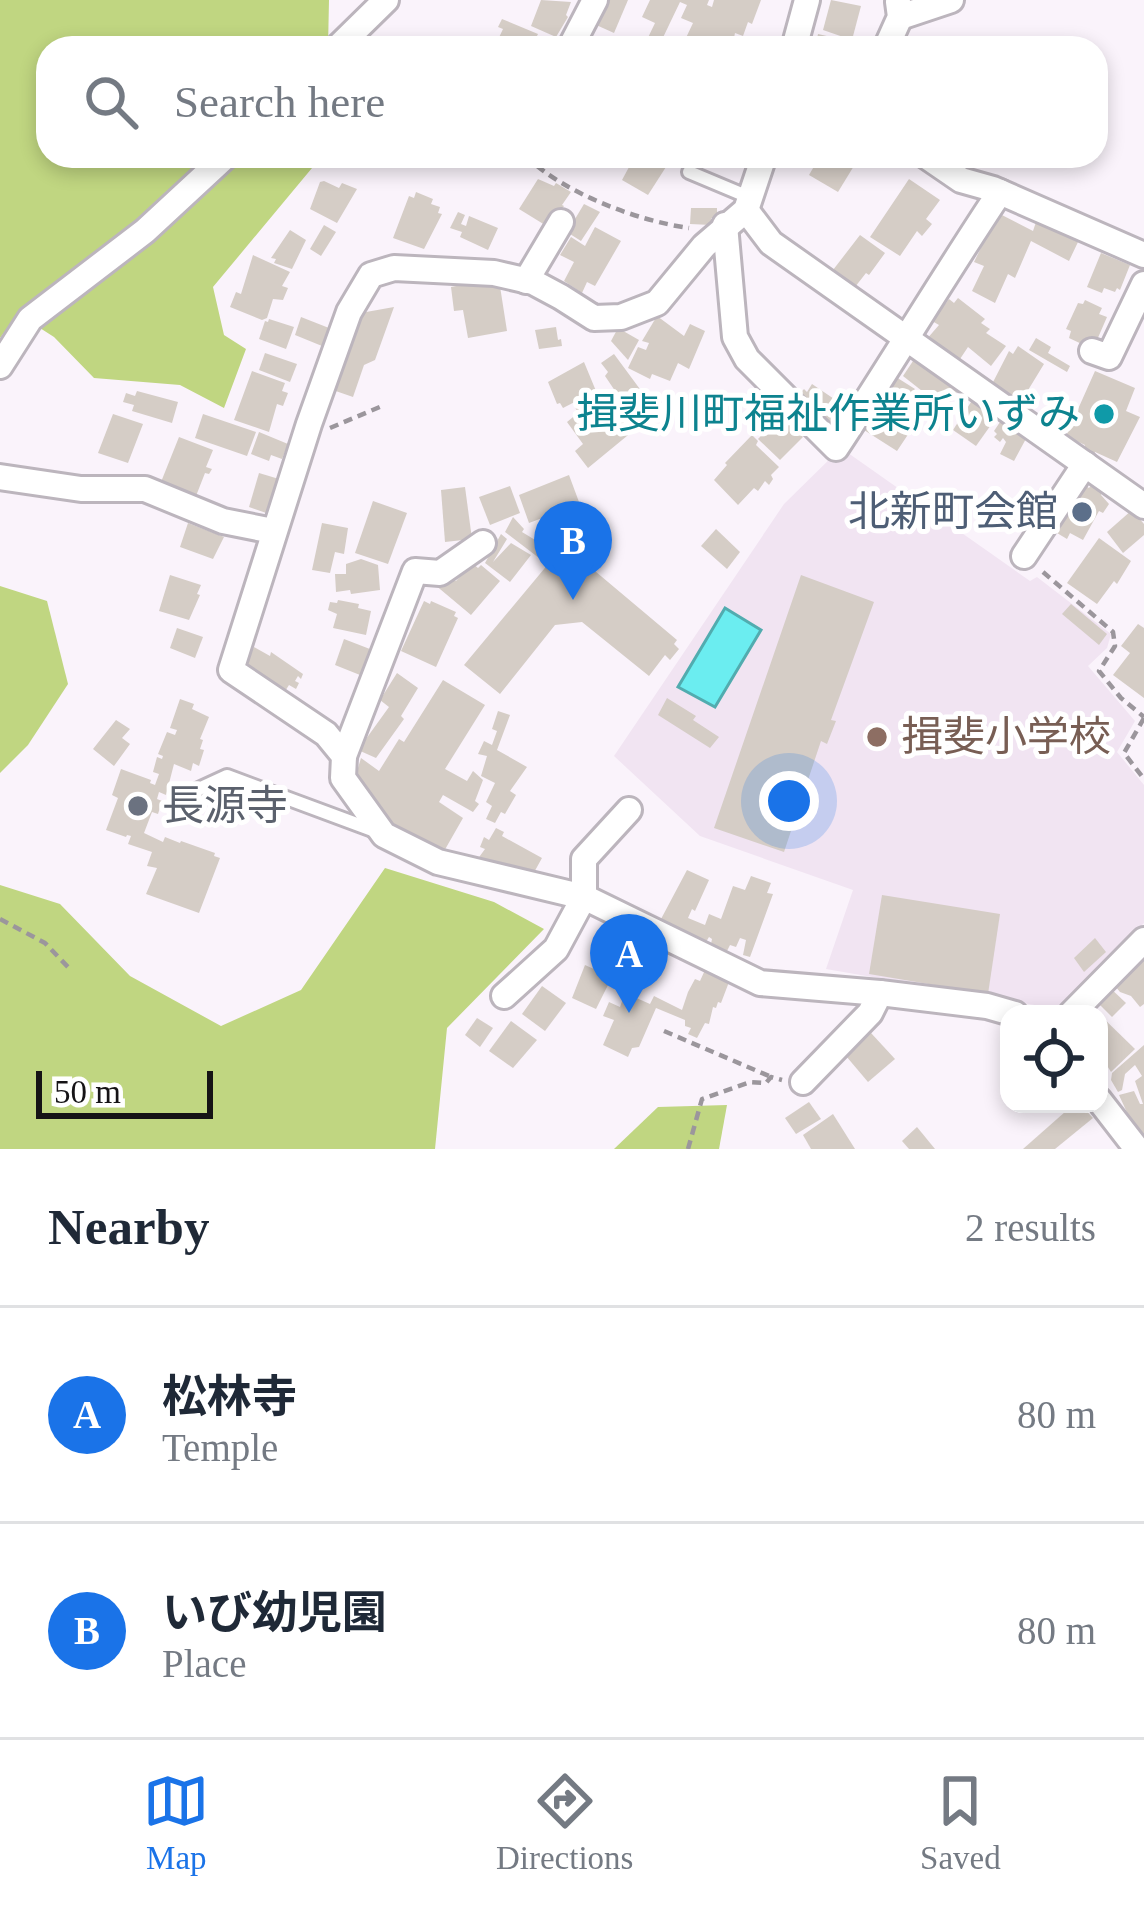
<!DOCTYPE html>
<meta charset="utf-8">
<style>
:root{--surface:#fff;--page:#f6f6f7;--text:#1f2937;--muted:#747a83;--line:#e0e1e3;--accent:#1a73e8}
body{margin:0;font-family:"Times New Roman","Noto Sans JP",serif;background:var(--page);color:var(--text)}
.controls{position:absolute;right:36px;bottom:36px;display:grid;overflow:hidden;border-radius:24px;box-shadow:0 6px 18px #0003}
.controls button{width:108px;height:108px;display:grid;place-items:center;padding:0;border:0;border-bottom:3px solid var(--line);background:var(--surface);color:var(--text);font:60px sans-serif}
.scale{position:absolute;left:36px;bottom:30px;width:177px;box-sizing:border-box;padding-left:12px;border:6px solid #151316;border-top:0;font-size:33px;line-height:42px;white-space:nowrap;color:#151316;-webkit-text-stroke:9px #fff;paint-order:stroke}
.you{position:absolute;left:789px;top:801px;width:42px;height:42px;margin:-30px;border:9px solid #fff;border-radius:50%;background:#1a73e8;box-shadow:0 0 0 18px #1a73e833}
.badge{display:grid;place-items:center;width:78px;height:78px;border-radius:50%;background:var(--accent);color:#fff;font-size:39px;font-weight:700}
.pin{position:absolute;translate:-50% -99px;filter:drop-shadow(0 3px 6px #0008)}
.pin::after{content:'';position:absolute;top:63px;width:42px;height:36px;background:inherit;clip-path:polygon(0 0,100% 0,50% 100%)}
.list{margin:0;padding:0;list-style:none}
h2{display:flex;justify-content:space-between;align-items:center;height:156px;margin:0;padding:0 48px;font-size:51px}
h2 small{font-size:39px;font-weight:400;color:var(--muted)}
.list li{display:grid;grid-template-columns:78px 1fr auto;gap:36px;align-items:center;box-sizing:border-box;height:216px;padding:0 48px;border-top:3px solid var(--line)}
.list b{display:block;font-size:45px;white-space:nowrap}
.list p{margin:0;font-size:39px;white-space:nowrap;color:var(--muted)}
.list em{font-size:39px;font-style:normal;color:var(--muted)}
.icon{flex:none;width:66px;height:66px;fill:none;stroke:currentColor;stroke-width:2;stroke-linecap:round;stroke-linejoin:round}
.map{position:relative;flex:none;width:1144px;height:1149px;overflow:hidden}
.search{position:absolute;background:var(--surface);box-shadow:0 6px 18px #0003;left:36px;right:36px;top:36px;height:132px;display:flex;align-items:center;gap:30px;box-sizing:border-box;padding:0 42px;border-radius:36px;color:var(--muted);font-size:45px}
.sheet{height:588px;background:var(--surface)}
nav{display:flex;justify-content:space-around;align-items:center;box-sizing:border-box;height:168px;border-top:3px solid var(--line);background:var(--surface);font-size:33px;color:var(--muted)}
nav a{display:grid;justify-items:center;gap:6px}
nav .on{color:var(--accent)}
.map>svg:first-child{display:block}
</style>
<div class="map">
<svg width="1144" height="1149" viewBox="0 0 1144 1149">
<rect width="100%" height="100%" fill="#faf3fb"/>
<path fill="#f1e4f2" d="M841 448 1030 581 1037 577 1111 634 1107 648 1088 666 1135 721 1117 752 1144 785V923L1064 1004 1046 1007 826 969 853 890 700 836 614 756 784 504Z"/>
<g fill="#c0d681">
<path d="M0 0H329L328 48H48V156H322L213 287 224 335 246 349 224 408 180 385 94 378 54 337 18 314 0 338Z"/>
<path d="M0 586 47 601 68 684 28 745 0 773Z"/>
<path d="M385 868 494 902 544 929 447 1028 435 1149H0V885L60 904 130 976 221 1026 301 990Z"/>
<path d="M727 1105 719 1149H614L658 1107Z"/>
</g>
<path fill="#6bedf0" stroke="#51acaf" stroke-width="3" d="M725 608 761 630 715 707 678 687Z"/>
<g fill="#d5cdc6">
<path d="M541 0 571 2 566 15 568 17 556 37 531 26Z"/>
<path d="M605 0H628L614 33 594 24Z"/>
<path d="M650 0H709L707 5 712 7 714 0H761L752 24 748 22 743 36 735 33 732 48H685L687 43 684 42 693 23 681 18 687 5 680 2 658 48H648L644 46 655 23 642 17Z"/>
<path d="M831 0 861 6 852 40 823 30Z"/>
<path d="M502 19 538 34 531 48H494L503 29 498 27Z"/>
<path d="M818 34 857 43 856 48H815Z"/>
<path d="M635 156H673L648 195 622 180Z"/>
<path d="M820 156H860L838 192 809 175Z"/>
<path d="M538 179 554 186 556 183 571 192 562 205 564 206 557 215 553 213 545 225 519 209Z"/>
<path d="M909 179 940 200 926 219 932 224 922 236 917 231 900 256 870 237Z"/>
<path d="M324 181 339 188 342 183 357 189 337 223 310 209 320 182Z"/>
<path d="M416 192 433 199 431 204 440 207 438 213 442 214 424 249 393 238 409 196 414 198Z"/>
<path d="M584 204 600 212 581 241 570 234 571 231 569 229Z"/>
<path d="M691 208H717V219L711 218V225L690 224Z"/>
<path d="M458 212 465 215 461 224 466 226 469 216 498 228 488 250 460 237 462 232 450 228Z"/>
<path d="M998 213 1033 231 1036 222 1078 242 1069 261 1031 241 1015 278 1008 274 995 303 972 291 984 266 974 262Z"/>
<path d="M324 225 336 232 321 256 310 249Z"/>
<path d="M595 227 621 241 595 286 587 282 582 293 564 281 574 262 560 255 571 237 585 246Z"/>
<path d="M290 230 306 240 292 269 274 263 276 259 271 258Z"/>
<path d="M860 235 885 253 869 275 866 273 855 287 833 270Z"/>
<path d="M1101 253 1130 265 1120 290 1117 288 1115 292 1104 288 1102 293 1087 287Z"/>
<path d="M253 255 290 272 282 286 288 288 283 300 273 299 267 318 262 320 230 307 236 292 241 294Z"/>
<path d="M499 280 507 331 468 338 463 310 454 311 451 287 477 282 478 286 493 284Z"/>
<path d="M958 298 985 319 981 323 990 329 986 333 1006 346 991 366 968 347 958 362 926 340 939 325 932 321 949 299 954 303Z"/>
<path d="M1085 300 1102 308 1099 314 1107 317 1097 340 1089 337 1086 346 1069 338 1071 331 1066 329 1078 303 1083 304Z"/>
<path d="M394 307 375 360 364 365 353 397 327 388 355 314Z"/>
<path d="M657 316 684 336 690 324 705 331 689 369 678 363 670 381 652 374 650 379 628 368 638 347 646 350 649 343 642 341Z"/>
<path d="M301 317 329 328 322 346 295 335Z"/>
<path d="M269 319 294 327 286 349 259 339 265 321 268 322Z"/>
<path d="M556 327 558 340 561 339 562 346 539 349 535 330Z"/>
<path d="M618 328 639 340 628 360 611 341Z"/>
<path d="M1036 338 1051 347 1048 353 1070 366 1067 372 1029 350Z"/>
<path d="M1018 346 1044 364 1019 405 991 386 1009 351 1013 354Z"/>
<path d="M265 353 297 364 290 382 259 370Z"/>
<path d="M614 354 648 400 630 413 605 376 608 372 601 363Z"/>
<path d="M915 358 959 389 945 409 903 376Z"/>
<path d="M584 362 596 391 563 408 560 403 557 404 548 382Z"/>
<path d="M252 371 285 383 282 391 288 393 283 406 277 404 269 432 234 420Z"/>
<path d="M1095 371 1135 388 1126 411 1140 417 1117 462 1095 452 1094 455 1083 450 1085 445 1066 436Z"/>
<path d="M896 377 915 389 913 391 917 394 915 398 919 400 922 397 929 403 914 421 920 425 915 433 911 430 897 451 864 430Z"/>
<path d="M812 384 843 405 831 425 797 397 804 389 807 392Z"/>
<path d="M137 391 178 402 172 423 132 411 134 405 123 402 126 393 135 396Z"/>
<path d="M973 399 998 415 976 446 953 430Z"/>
<path d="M583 401 594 417 603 408 610 417 617 411 633 431 588 468 575 451 583 444 567 422 578 413 574 405Z"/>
<path d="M113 414 143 424 128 463 98 453Z"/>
<path d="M203 414 256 432 247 456 195 438Z"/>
<path d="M782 414 803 437 780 460 758 439Z"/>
<path d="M1002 419 1028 435 1014 461 1000 454 1006 442 1003 438 1000 442 994 437 997 434 994 431Z"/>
<path d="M259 432 288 444 282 459 271 455 269 461 251 454Z"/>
<path d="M752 435 758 441 756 445 779 467 771 475 773 479 769 485 765 481 758 491 754 488 738 505 714 480 727 465 725 463Z"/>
<path d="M179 437 213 450 206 467 212 469 209 474 205 473 196 496 161 482Z"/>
<path d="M259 473 279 479 269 514 249 507Z"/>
<path d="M569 475 579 502 572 504 574 511 565 513 566 518 555 521 553 514 529 523 519 495Z"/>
<path d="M1081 483 1089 488 1092 484 1103 491 1101 495 1109 504 1103 513 1099 511 1083 540 1070 533 1067 539 1057 533 1061 527 1058 525Z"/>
<path d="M510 486 520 513 490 525 479 497Z"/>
<path d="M465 487 472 539 445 542 441 490Z"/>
<path d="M373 501 407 513 388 564 355 553Z"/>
<path d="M1132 510 1144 524V535L1123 553 1107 532Z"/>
<path d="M513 517 524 529 522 532 545 546 539 558 505 532Z"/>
<path d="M188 523 224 537 213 559 180 547Z"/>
<path d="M322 523 348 528 344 554 335 552 330 573 312 570Z"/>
<path d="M716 529 740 552 727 569 701 546Z"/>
<path d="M501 534 507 539 493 562 511 543 531 555 510 582 485 563Z"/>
<path d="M1099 538 1131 561 1117 584 1114 581 1097 604 1067 583Z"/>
<path d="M564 545 677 640 674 644 679 649 670 660 665 655 649 676 582 622 555 625 500 694 464 665Z"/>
<path d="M361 559 378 565 380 590 351 594 350 590 336 592 335 574H346V564Z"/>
<path d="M472 563 478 568 481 565 500 581 471 615 434 584 450 577 456 581Z"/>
<path d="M170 575 201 585 197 594 200 595 189 620 159 611Z"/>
<path d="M801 575 874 602 831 720 836 721 827 744 821 741 784 852 714 828Z"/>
<path d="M338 600 359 604 358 608 371 611 366 635 333 628 337 614 328 610 330 602 337 603Z"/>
<path d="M424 601 430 604 431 601 456 612 454 616 458 618 436 667 401 651Z"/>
<path d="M1071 604 1107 634 1099 645 1062 614Z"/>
<path d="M1138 624 1144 628V698L1113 675 1130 653 1121 646Z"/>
<path d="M177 628 203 637 195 658 170 648Z"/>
<path d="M344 639 375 651 365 677 335 665Z"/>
<path d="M248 647 253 649 254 647 270 656 271 652 303 674 301 679 298 676 295 681 299 683 296 689 289 685 282 696 242 666Z"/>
<path d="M397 673 418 688 401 716 404 719 376 758 358 750 389 707 380 700Z"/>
<path d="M443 680 485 705 445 769 467 781 473 771 483 780 475 801 479 804 473 812 443 795 439 802 463 818 443 853 390 824 363 792 365 787 355 778 361 758 379 771 399 739 404 742Z"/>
<path d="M667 698 696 716 693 720 719 737 710 748 658 715Z"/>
<path d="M180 699 194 704 192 709 209 717 200 739 203 740 200 749 204 750 199 766 193 763 191 771 174 764 166 795 159 792 157 799 162 801 158 814 152 812 144 833 163 842 165 837 180 843 181 841 215 853 214 856 220 858 199 913 146 894 157 868 147 866 152 852 128 844 131 836 127 835 126 837 106 830 118 798 112 795 121 769 151 780 150 783 155 785 159 774 153 772 157 757 162 759 163 756 158 754 167 732 175 735 177 730 170 728Z"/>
<path d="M498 711 510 715 497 750 527 767 510 791 516 795 505 814 501 812 495 823 486 819 492 806 486 802 495 783 481 776 487 756 478 754 484 741 492 745 497 731 492 729Z"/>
<path d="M116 720 130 729 122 738 130 744 114 766 93 749Z"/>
<path d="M496 828 504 832 502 836 542 858 532 876 477 860 485 849 480 847 484 837 489 840Z"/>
<path d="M687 870 709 880 695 911 692 909 688 918 705 925 709 914 721 919 733 886 745 890 751 876 771 883 767 893 773 894 750 957 743 955 746 940 740 938 736 947 730 945 726 953 711 944 712 939 709 937 706 942 661 919Z"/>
<path d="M882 895 1000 914 988 994 869 974Z"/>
<path d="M1095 938 1106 952 1084 972 1074 958Z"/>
<path d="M1144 952V1004L1140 1007 1131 996 1120 992 1111 981Z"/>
<path d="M585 965 612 977 596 1009 572 998Z"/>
<path d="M705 970 729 982 721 1003 718 1002 716 1008 713 1007 709 1024 705 1023 697 1038 688 1034 691 1028 685 1026V1020L656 1008 639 1047 632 1048 628 1057 603 1045 614 1020 603 1016 609 1002 620 1007 625 993 650 1004 654 996 682 1010 688 992 695 979 700 981Z"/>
<path d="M1107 985 1126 1003 1112 1017 1094 999Z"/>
<path d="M542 986 566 1003 545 1031 522 1014Z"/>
<path d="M1099 1014 1135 1049 1111 1072 1099 1053Z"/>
<path d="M477 1018 493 1028 480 1047 465 1035Z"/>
<path d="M511 1021 537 1040 513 1068 489 1051Z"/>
<path d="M871 1033 895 1059 868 1082 846 1056Z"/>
<path d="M1144 1045V1139L1140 1141 1119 1095 1134 1091 1140 1104H1143L1135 1081 1142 1076 1135 1065 1125 1074 1122 1090 1118 1092 1111 1080 1112 1073Z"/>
<path d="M809 1102 821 1119 796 1134 785 1118Z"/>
<path d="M1074 1104H1080L1093 1118 1055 1149H1023Z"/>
<path d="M833 1114 855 1149H811L803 1135Z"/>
<path d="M917 1127 935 1149H909L902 1141Z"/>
</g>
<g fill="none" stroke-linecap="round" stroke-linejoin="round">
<g stroke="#bcb5bd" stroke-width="18">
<g id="service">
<path d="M689 172 751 198"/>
<path d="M177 791 188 794 227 776 378 832"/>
</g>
</g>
<g stroke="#bcb5bd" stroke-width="30">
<g id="minor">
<path d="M900 17 951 0"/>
<path d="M337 48 386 0"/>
<path d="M570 48 595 0"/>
<path d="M794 48 807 0"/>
<path d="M886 48 900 17 898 2"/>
<path d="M764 156 746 210 704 246 657 303 621 317 594 318 561 297 533 282 494 273 394 268 371 275 349 312 309 424 231 670 326 734 344 756 343 778 384 835 438 862 584 897 760 983 880 993 987 1006 1015 1014"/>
<path d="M926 156 961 180 993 189 1144 255"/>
<path d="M746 210 771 243 1144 506"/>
<path d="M725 225 735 337 747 359 836 448C892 363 944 276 1000 192"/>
<path d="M526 281 561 222"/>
<path d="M1092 351 1109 357 1144 284"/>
<path d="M0 366 30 319 145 231 226 156"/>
<path d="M0 477 81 489H145L223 521 273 531"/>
<path d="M1024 556 1085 464"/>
<path d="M344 756 415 571 440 573 483 543"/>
<path d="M504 996 556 949 584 897V859L629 810"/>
<path d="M1071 1014 1144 940"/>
<path d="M803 1082 870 1013 880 993"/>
<path d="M1099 1100 1137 1149"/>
</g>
</g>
<g stroke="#9b969c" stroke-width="4.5" stroke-dasharray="9 6" stroke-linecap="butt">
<path d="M526 156C563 193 638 221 689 228"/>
<path d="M330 428 382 406"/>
<path d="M1043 572 1113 632 1115 646 1099 671 1121 698 1144 717"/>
<path d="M1144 718 1124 753 1144 779"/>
<path d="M0 919 45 943 68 967"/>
<path d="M664 1031 769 1076"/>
<path d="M688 1149 702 1099 750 1082 766 1083 771 1077 782 1080"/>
</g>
<use href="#service" stroke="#fff" stroke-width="12"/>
<use href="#minor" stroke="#fff" stroke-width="24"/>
</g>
<circle fill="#0f9aa8" stroke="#fff" stroke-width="4.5" cx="1104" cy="414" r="12"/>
<circle fill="#5c6f8a" stroke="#fff" stroke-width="4.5" cx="1082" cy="512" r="12"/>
<circle fill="#8d6e63" stroke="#fff" stroke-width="4.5" cx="877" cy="737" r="12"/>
<circle fill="#6b7280" stroke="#fff" stroke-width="4.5" cx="138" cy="806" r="12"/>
<g text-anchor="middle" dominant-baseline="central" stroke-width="10" stroke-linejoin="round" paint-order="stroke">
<g font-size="42" fill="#0d838f" stroke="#fff" text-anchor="end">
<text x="1080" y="414">揖斐川町福祉作業所いずみ</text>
</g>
<g font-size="42" fill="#4e5e75" stroke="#fff" text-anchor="end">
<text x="1058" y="512">北新町会館</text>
</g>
<g font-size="42" fill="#785e54" stroke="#fff" text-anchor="start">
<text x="901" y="737">揖斐小学校</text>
</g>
<g font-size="42" fill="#5b616d" stroke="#fff" text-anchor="start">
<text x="162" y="806">長源寺</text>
</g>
</g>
</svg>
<div class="controls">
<button><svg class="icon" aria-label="locate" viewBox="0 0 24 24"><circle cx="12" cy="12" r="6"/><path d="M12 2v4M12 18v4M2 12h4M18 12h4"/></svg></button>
</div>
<div class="scale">50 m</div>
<div class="you"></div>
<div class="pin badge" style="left:629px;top:1013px">A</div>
<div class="pin badge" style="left:573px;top:600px">B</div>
<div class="search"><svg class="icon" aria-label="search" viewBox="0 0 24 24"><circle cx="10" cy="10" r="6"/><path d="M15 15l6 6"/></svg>Search here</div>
</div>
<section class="sheet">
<h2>Nearby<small>2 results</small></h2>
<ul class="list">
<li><span class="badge">A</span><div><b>松林寺</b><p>Temple</p></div><em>80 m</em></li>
<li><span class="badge">B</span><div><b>いび幼児園</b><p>Place</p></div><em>80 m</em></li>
</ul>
</section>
<nav>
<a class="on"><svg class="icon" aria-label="map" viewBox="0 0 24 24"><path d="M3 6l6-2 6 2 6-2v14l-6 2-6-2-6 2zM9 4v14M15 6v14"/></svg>Map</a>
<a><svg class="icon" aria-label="directions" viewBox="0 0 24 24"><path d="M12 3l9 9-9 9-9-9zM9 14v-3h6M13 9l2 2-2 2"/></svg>Directions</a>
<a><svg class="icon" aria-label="saved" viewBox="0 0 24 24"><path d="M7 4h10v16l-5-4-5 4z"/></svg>Saved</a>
</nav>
